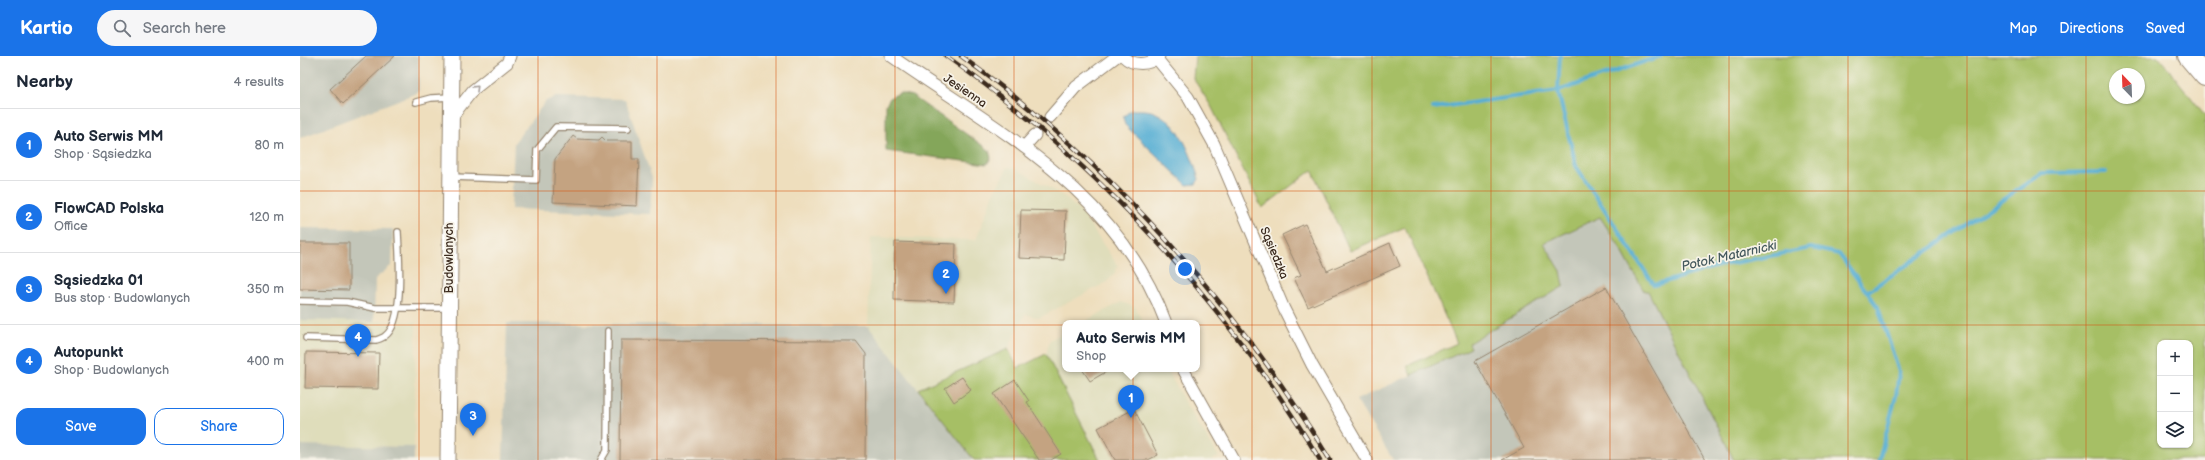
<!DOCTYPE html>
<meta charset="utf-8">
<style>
:root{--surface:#fff;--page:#f6f6f7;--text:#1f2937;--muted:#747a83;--line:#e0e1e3;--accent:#1a73e8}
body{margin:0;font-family:"Balsamiq Sans",sans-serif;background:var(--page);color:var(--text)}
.controls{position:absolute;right:12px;bottom:12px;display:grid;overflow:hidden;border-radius:8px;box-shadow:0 1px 3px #0004}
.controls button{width:36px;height:36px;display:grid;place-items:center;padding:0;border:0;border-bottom:1px solid var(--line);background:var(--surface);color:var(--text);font:20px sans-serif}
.compass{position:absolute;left:1809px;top:12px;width:36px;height:36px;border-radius:50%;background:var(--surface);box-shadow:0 1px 3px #0004;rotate:337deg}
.you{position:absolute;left:885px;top:213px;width:14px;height:14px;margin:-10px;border:3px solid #fff;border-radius:50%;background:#1a73e8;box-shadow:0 0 0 6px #1a73e833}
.badge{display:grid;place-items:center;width:26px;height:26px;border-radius:50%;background:var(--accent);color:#fff;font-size:13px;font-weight:700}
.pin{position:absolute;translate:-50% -33px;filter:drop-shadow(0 1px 2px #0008)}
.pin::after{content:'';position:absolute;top:21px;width:14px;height:12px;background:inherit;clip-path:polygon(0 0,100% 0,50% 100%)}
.popup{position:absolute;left:762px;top:264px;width:138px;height:52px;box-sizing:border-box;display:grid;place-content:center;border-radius:8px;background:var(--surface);filter:drop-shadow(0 1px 3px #0005);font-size:13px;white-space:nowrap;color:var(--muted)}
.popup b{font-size:15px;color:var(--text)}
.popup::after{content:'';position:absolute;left:50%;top:100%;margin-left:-8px;border:8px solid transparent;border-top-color:var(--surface)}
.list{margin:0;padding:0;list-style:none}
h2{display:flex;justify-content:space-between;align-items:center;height:52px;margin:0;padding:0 16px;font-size:17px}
h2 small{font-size:13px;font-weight:400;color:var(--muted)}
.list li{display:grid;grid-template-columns:26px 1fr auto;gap:12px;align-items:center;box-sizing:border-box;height:72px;padding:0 16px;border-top:1px solid var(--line)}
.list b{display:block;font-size:15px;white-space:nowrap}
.list p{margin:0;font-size:13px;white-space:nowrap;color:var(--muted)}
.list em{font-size:13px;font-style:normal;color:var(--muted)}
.actions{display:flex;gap:8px;padding:12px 16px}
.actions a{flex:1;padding:9px 0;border:1px solid var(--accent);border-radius:12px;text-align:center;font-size:14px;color:var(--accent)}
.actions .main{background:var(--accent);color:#fff}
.icon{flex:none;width:22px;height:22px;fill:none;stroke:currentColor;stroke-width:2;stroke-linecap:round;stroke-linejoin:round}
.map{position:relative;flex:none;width:1905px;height:404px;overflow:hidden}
header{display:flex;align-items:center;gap:24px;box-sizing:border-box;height:56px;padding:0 20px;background:var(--accent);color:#fff}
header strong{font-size:19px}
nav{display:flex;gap:22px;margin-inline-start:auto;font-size:14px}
.search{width:280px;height:36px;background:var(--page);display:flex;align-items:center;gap:10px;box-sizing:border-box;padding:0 14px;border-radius:22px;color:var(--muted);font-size:15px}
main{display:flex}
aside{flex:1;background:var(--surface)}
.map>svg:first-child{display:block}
</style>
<header>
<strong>Kartio</strong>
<div class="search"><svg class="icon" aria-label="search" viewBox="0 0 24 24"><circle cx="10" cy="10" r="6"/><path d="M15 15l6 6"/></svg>Search here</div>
<nav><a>Map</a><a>Directions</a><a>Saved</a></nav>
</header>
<main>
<aside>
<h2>Nearby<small>4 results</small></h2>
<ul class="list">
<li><span class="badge">1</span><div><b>Auto Serwis MM</b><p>Shop · Sąsiedzka</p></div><em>80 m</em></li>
<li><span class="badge">2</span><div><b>FlowCAD Polska</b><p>Office</p></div><em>120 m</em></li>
<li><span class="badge">3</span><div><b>Sąsiedzka 01</b><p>Bus stop · Budowlanych</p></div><em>350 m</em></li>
<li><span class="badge">4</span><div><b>Autopunkt</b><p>Shop · Budowlanych</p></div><em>400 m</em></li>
</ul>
<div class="actions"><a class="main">Save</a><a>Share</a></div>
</aside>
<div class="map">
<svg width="1905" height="404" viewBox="0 0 1905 404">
<rect width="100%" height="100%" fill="#f7f3e8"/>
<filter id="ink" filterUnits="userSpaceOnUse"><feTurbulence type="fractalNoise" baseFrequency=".025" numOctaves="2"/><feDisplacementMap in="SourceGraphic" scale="8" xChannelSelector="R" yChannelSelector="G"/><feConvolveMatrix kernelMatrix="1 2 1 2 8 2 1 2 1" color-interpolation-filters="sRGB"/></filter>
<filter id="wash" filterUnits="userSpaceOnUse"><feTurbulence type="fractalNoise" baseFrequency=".012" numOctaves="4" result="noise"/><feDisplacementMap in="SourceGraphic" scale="16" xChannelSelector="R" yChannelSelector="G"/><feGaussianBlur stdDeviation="0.9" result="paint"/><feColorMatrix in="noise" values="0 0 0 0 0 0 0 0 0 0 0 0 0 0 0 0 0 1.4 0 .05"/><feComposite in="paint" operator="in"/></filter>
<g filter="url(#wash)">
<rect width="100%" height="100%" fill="#eedebd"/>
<g fill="#dfddbb">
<path d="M708 111 715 112 765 141 773 149 781 156 818 210 814 218 807 226 739 262 725 258 708 293 618 333 568 270 571 181 676 184 694 136Z"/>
<path d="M821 246 835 251 843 267H782Z"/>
<path d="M0 264 116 266 114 391 0 389Z"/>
<path d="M765 276V313H867L885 347 919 401 912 404H800L746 298 750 284Z"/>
</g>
<g fill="#c3c6b9">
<path d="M0 0H119V36L0 82Z"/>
<path d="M256 41 325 43 352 122 350 158 211 153 214 87 246 45Z"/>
<path d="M1300 161 1348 234 1434 404H1093L1056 344 1171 292 1169 287 1263 230 1261 215 1244 187Z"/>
<path d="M0 172 93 173 92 209 75 223 74 266 0 264Z"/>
<path d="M207 267 568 270 674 404H203Z"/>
<path d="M0 389 114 391V404H0Z"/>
</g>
<g fill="#a6bf65" stroke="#707442" fill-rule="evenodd">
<path d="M895 0H1858L1905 59V404H1434L1348 235H1344L1318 188 1300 161 1244 187 1261 215 1264 230 1169 287 1171 292 1111 319 1107 310 1157 287 1105 171 1050 195 1012 114 962 152 911 50 893 22ZM1815 18H1839V42H1815ZM1860 287H1890V389H1860Z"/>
<path d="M708 293 718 312 746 298 800 404H674L618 333Z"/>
</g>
<path fill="#84a65a" stroke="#60683c" d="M600 37 612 40 689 94 691 102 687 108 586 95V48L591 41Z"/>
<path fill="#57afd4" stroke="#496c79" d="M831 54C839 54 849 53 856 57 881 68 891 99 899 123L896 128 887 129 825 69 823 61Z"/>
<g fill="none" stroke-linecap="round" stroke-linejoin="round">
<g stroke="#57afd4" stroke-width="4">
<path d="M1260 0 1258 35 1276 110 1354 229 1418 210 1511 192 1539 198 1578 251 1599 316 1596 340 1579 404"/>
<path d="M1133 52 1258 35 1361 0"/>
<path d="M1567 236 1742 117 1806 116"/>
</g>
</g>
<g id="blocks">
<g fill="#c4a381">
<path d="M66 0H95L43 48 30 33Z"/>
<path d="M273 80 277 83 299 84 302 81 306 85H332V103H339L337 150 253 146 255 103Z"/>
<path d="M721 154 766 155 764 204 719 202Z"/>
<path d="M1005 168 1027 215 1090 187 1100 210 1008 251 994 222 1001 219 982 179Z"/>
<path d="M595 186 656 188 654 246 594 244Z"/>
<path d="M0 187H49V234L0 233Z"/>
<path d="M1306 231 1405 404H1202L1224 392 1175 305Z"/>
<path d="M321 284 556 285 566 298 565 404H320Z"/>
<path d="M6 296 79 297 78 333 5 332Z"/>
<path d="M782 313H811L790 325Z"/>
<path d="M662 321 671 334 654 346 645 332Z"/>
<path d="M715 324 729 345 727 346 761 398 751 404H739L694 338Z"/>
<path d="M834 353 858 399 848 404H815L798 372Z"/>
</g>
</g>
</g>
<g filter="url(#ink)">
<use href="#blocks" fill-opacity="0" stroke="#94846e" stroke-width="1"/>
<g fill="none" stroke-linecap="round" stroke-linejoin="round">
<path stroke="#caba9d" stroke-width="11" stroke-dasharray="11 5.5" stroke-linecap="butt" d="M735 79 750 61"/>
<g stroke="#94846e" stroke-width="8">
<g id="service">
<path d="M116 46 131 42 151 41"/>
<path d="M152 121 236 124 237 94 256 71 328 72"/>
<path d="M0 245 47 246 75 252H148"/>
<path d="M6 282 76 284C79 283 83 282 85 280 105 266 99 199 98 176"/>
<path d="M301 404 307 394 308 275"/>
</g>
</g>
<g stroke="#94846e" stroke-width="13">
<g id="minor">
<path d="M591 0C701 77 817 134 866 267"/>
<path d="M823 0C833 10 849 10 859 0"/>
<path d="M857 3 888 41 914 88 984 253 1012 309 1067 404"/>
<path d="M750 61 776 31 817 0"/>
<path d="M151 62 173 34 207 7 210 0"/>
<path d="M724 91 735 79"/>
<path d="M883 313 934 404"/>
</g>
</g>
<g stroke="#94846e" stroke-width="17">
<path id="secondary" d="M148 404 152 0"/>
</g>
<g stroke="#94846e" stroke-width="22">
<path id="motorway" d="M1888 0 1905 20"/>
</g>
<use href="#service" stroke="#fff" stroke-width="5.5"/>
<use href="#minor" stroke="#fff" stroke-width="11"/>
<use href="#secondary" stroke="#fff" stroke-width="15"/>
<use href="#motorway" stroke="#fff" stroke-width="20"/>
<g stroke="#3b2a1e" stroke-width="4.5">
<g id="rail">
<path d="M646 0C797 106 925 246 1020 404"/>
<path d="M661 0C810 107 935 247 1030 404"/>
</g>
</g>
<use href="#rail" stroke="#f7f3e8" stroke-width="3" stroke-dasharray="9" stroke-linecap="butt"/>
</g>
<defs><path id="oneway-chevron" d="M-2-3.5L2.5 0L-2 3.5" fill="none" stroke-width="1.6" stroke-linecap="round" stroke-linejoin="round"/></defs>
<use stroke="#a79f9a" href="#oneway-chevron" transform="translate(176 32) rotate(-44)"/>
</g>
<path fill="none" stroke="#d7540e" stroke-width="1" stroke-opacity="0.55" d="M119 0V404M238 0V404M357 0V404M476 0V404M595 0V404M714 0V404M833 0V404M952 0V404M1072 0V404M1191 0V404M1310 0V404M1429 0V404M1548 0V404M1667 0V404M1786 0V404M0 135H1905M0 269H1905"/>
<g text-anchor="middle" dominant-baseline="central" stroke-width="3.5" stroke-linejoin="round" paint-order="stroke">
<g font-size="12" fill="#3b2a1e" stroke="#f7f3e8">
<text transform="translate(665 35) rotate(34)">Jesienna</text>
<text transform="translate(974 197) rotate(67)">Sąsiedzka</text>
<text transform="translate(149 202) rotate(-90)">Budowlanych</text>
</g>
<g font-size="13" font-style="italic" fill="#45595e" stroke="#f7f3e8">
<text transform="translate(1429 200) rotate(-13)">Potok Matarnicki</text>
</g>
</g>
</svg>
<div class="controls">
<button>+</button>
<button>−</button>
<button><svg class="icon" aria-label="layers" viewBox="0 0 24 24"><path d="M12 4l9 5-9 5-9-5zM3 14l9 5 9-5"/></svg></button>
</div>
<svg class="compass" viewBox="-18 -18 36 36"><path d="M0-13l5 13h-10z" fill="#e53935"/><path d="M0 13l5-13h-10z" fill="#747a83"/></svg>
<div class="you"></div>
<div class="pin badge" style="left:831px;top:362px">1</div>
<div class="popup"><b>Auto Serwis MM</b>Shop</div>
<div class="pin badge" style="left:646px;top:238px">2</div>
<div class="pin badge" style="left:173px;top:380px">3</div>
<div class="pin badge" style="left:58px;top:301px">4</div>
</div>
</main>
